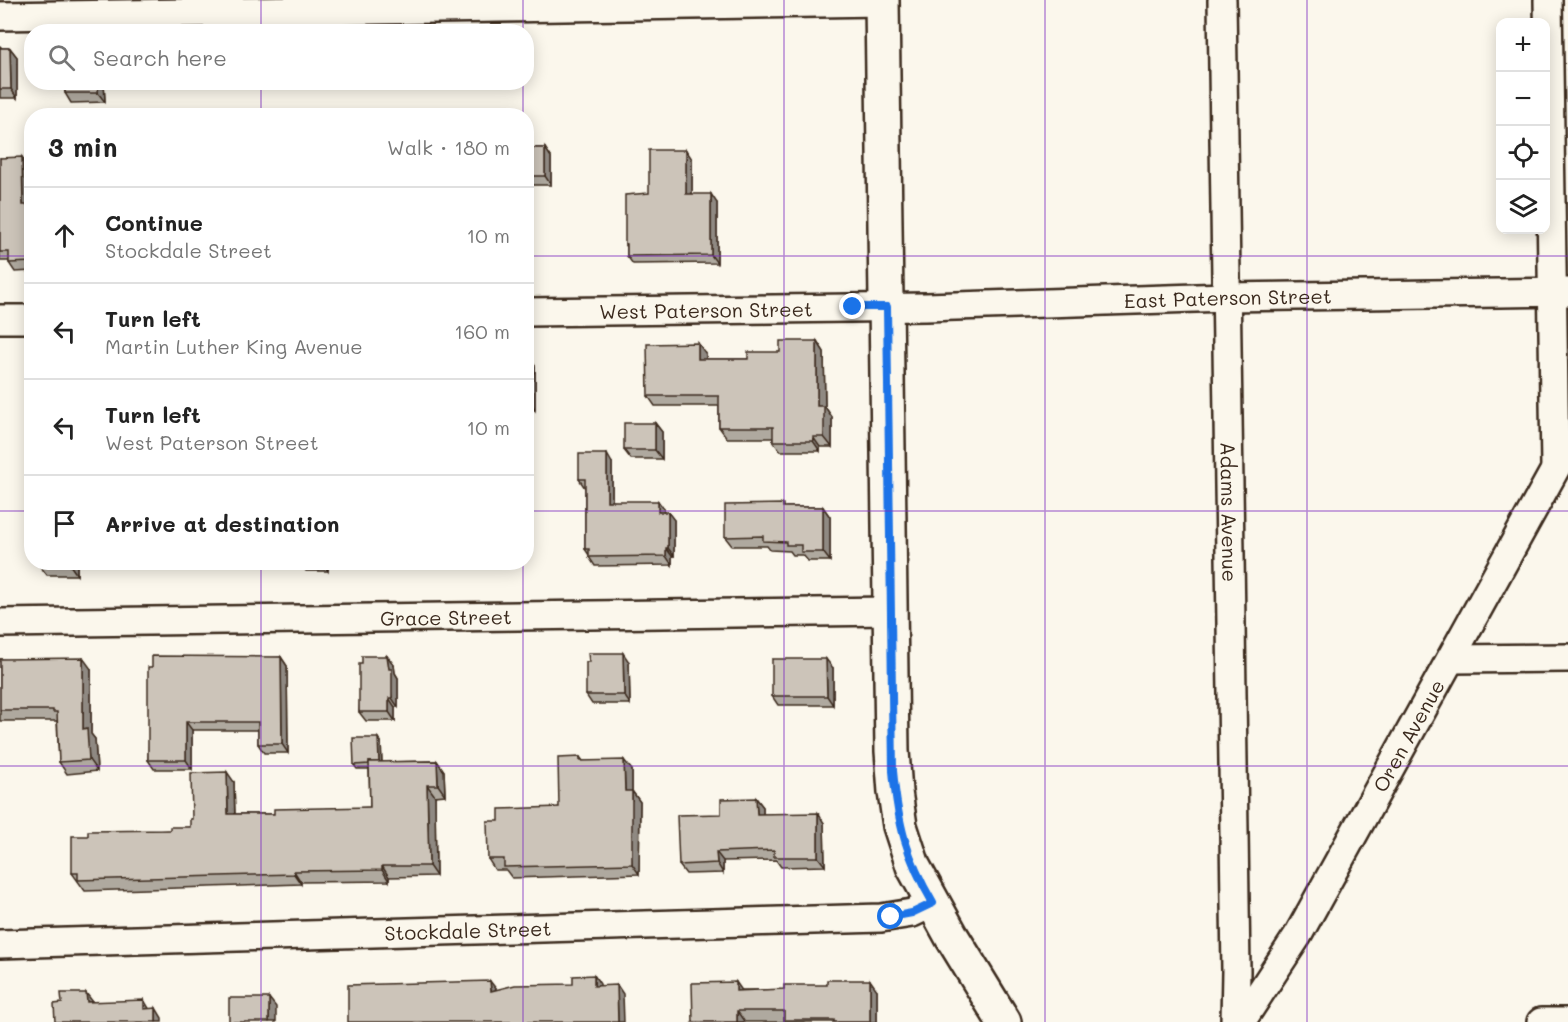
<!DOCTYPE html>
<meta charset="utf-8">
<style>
:root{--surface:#fff;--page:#f2f2f2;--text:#222;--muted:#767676;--line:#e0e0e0}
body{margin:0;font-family:Mali,sans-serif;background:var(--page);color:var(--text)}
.controls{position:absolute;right:18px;top:18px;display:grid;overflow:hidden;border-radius:12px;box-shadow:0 3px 15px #0003}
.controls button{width:54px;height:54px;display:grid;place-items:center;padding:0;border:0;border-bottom:2px solid var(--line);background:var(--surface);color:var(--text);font:30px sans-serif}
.stop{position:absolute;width:18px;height:18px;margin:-14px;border:4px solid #1a73e8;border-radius:50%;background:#fff}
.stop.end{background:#1a73e8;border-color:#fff;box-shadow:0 2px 6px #0008}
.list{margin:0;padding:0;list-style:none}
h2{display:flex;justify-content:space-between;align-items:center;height:78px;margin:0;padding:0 24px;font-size:26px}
h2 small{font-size:20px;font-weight:400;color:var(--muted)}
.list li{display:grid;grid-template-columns:39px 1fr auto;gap:18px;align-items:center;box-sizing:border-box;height:96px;padding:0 24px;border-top:2px solid var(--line)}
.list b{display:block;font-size:22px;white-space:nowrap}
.list p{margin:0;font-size:20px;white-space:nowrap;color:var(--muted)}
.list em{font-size:20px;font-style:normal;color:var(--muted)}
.icon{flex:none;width:33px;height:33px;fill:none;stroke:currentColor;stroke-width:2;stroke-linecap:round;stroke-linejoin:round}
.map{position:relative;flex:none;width:1568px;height:1022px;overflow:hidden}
.search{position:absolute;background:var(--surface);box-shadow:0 3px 15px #0003;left:24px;top:24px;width:510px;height:66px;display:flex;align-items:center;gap:15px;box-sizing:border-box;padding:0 21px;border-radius:24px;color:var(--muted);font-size:22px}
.panel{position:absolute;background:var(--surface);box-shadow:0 3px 15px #0003;left:24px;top:108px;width:510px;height:462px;border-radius:24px}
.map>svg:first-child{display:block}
</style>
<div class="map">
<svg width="1568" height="1022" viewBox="0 0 1568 1022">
<rect width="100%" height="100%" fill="#fbf7ec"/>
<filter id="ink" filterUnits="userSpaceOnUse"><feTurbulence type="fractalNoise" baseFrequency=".0167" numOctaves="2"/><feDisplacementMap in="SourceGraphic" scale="12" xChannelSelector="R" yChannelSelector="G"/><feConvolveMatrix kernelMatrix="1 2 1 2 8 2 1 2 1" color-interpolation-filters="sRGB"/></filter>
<g filter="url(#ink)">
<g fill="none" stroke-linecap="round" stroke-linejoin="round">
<g stroke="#3b2a1e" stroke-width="32">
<g id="minor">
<path id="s1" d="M1222 0 1236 971 1235 1022"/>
<path d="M1548 0 1555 466"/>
<path d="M0 16 882 2"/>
<path id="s2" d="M526 312 926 307 1226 297 1568 292"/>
<path d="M0 319H32"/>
<path id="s3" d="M0 623 891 611"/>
<path d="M1451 659 1568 658"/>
<path id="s4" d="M0 944 881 918 912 913 933 903"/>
<path id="s5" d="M1241 1022 1298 935 1568 446"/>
<path d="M1541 1022H1568"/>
</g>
</g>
<g stroke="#3b2a1e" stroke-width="38">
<path id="tertiary" d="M882 0 892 751 895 792 900 826 913 866 952 937 1004 1022"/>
</g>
<use href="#minor" stroke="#fbf7ec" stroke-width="27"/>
<use href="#tertiary" stroke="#fbf7ec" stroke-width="33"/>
</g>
<g fill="#afa99f" stroke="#3b2a1e" stroke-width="1.5">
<path d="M0 46 2 48H10L17 57V98H0Z"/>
<path d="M65 82H104L105 102 71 103 65 93Z"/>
<path d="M526 148H545L551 157V185H526Z"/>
<path d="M0 158 28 166 29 205H32V271L15 272 9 263V261H0Z"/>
<path d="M692 159V194L717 203V263L633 264 627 256V247L625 244 649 193Z"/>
<path d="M817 341 824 352 825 407 832 417V447H820V451H780L773 441V438H727L719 427V406H655L648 396 706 354V359H748L780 352Z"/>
<path d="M526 349 532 357V362L535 366V410H530V421H526Z"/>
<path d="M655 423 662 432V459H631L624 450Z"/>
<path d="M612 463V501L664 509V512L674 520V556H672V565L595 566 589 557V555L585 549V488L579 479Z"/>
<path d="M786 507H823L830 517V561H808L803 555H793L790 551 770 550 767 546H732L725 537Z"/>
<path d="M77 562V575H47L40 566Z"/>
<path d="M294 562H330L328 563V571H306L300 563Z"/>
<path d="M387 656 394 665 395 673 398 678V707H395V721H366L359 712 362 664Z"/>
<path d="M281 657 287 666 288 753H264L258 744V730H192V769H154L148 760 152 667Z"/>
<path d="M0 659 91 669V734L95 739 97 771 67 774 59 762 57 721H0Z"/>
<path d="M629 662 630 704H592L586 695Z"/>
<path d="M833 668V705H778L772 696Z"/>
<path d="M381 742 382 762 437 761 444 771 445 795 435 796 436 876 389 877V881L301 882V884L85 891 72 873 88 836 170 830 190 827 192 819 234 782 235 814H274L370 807 369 769H357L354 765Z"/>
<path d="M580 757 583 761 632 770V791L640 802 639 874 512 878 506 870H495L488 859 499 821 559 807Z"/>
<path d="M756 798 763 807V814L824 823 825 866 781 867 776 860 723 861V873L686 874 679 865 721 814Z"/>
<path d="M742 990H877V1022H693Z"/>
</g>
<g fill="#8f8982" stroke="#3b2a1e" stroke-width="1.5">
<path d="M10 48 17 57V98L11 89Z"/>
<path d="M98 82H104L105 102 98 93Z"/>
<path d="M545 148 551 157V185L545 176Z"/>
<path d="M686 150 692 159V203L686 194Z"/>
<path d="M22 157 28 166 29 214 23 205Z"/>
<path d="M711 194 717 203V263L711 255Z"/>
<path d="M817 341 824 352 825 407 832 417V447L824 437 817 406Z"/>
<path d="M698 343 706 354V370L698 359Z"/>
<path d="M526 349 532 357V362L535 366V410L529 400Z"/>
<path d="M526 404 530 410V421L526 415Z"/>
<path d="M655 423 662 432V459L655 450Z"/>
<path d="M813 437 820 447V451L813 441Z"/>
<path d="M607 454 612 463V509L607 501Z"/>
<path d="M658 501 664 509V520L658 512Z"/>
<path d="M823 507 830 517V561L823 552Z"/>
<path d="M668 512 674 520V556L668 548Z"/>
<path d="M666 548 672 556V565L666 556Z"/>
<path d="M70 562H77V575L70 565Z"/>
<path d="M322 562H328V571Z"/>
<path d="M623 653 629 662 630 704 624 695Z"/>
<path d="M387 656 394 665 395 673 398 678V707L392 698Z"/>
<path d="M281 657 287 666 288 753 282 744Z"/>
<path d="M83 658 91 669V734L95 739 97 771 89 760 83 729Z"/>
<path d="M826 659 833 668V705L827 696Z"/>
<path d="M389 698 395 707V721L389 712Z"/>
<path d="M186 722 192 730V769L186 760Z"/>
<path d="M378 738 381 742 382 769 379 764Z"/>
<path d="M624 760 632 770V801V791L640 802 639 874 632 864 625 791Z"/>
<path d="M437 761 444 771 445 795 438 785Z"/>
<path d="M227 772 234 782 235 825 228 814Z"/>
<path d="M427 785 435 796 436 876 429 866Z"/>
<path d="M756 798 763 807V823L757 814Z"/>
<path d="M818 813 824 823 825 866 818 857Z"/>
<path d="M716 852 723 861V873L717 863Z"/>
<path d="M382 866 389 877V881L382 870Z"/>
<path d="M294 871 301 882V884L294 874Z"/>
<path d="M594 975 600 984 601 995 594 986Z"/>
<path d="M870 980 877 990V1022H870Z"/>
<path d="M490 981 497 990 491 991Z"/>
<path d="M736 982 743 992 736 991Z"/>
<path d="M617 985 623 994 624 1022H618Z"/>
<path d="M86 993 93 1002H87Z"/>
<path d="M269 998 276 1007V1022H269Z"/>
<path d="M144 1000 150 1010 144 1009Z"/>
<path d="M156 1008 162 1018V1022H156Z"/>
<path d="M737 1011 744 1021V1022H737Z"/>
</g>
<g fill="#ccc4b9" stroke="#3b2a1e" stroke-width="1.5">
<path d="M0 46V48H10L11 89H0Z"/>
<rect x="65" y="82" width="33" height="11"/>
<rect x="526" y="148" width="19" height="28"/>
<path d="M649 150H686V194H711V255L627 256V244H625V195L649 193Z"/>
<path d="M22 157 23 205H32V262L9 263V252H0V158Z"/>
<path d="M780 341H817V406H824V437H813V441H773V427H719V396H648L647 344 698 343V359H748V352H780Z"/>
<path d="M526 357H528L529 400H526Z"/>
<rect x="624" y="423" width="31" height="27"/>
<path d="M579 454H607V501H658V512H668V548H666V556L589 557V549H585V479H579Z"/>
<path d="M783 504V507H823V552H801V545H786V542L763 541V536L725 537V505Z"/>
<path d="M40 562H70V565L40 566Z"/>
<path d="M588 653H623L624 695H586V662H589Z"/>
<path d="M152 656 281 657 282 744H258V722H186V760H148V667H152Z"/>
<path d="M362 656H387L389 669H392V698H389V712H359V664H362Z"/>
<path d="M83 658V729L87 728 89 760 59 762 57 712H53V710H0V659Z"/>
<path d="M772 659H826L827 696H772Z"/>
<path d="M353 738H378L379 762H369V764L354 765Z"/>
<path d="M580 757V761L624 760 625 791H632V864L504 867V859H488L487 821H499V809L559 807 558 758Z"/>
<path d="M437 761 438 785H427L429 866H382V870L294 871V874L78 880V873H72V836H88V831L170 830V827H190V819H192L191 773 227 772 228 814H274V809L370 807 369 762Z"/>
<path d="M756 798 757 814 818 813V857H774V850L716 852 717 863 679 865 677 815 721 814V799Z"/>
<path d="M594 975V986L617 985 618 1022H348V985L490 981 491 991 515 985 573 984V976Z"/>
<path d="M827 980H870V1022H834V1020H784V1011H737V1022H693L692 983 736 982V991L784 989V985H827Z"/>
<path d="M61 993H86L87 1002 144 1000V1009L156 1008V1022H55L54 1004 62 1003Z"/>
<rect x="229" y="998" width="40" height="24"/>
</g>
</g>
<g fill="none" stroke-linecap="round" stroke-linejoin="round" filter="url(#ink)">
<path stroke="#1a73e8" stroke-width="8" d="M853 307H887L893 771C898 824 906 857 933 903L912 913 891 917"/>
</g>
<path fill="none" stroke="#7b2cbf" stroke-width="1.5" stroke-opacity="0.55" d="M261 0V32M523 0V32M784 0V1022M1045 0V1022M1307 0V1022M261 82V116M523 82V116M0 256H32M526 256H1568M0 511H32M526 511H1568M261 562V1022M523 562V1022M0 766H1568"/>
<g text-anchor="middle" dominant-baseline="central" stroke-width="5" stroke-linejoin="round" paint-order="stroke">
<g font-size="20" fill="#3b2a1e" stroke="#fbf7ec">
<text stroke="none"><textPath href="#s2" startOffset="702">East Paterson Street</textPath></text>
<text stroke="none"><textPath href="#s2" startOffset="180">West Paterson Street</textPath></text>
<text stroke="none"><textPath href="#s1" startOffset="512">Adams Avenue</textPath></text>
<text stroke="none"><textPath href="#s3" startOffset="446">Grace Street</textPath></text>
<text stroke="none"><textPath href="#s5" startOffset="332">Oren Avenue</textPath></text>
<text stroke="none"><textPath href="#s4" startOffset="468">Stockdale Street</textPath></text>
</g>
</g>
</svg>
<div class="controls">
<button>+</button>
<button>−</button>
<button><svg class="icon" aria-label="locate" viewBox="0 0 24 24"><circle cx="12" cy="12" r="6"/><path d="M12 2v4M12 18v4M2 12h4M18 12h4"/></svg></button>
<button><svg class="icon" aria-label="layers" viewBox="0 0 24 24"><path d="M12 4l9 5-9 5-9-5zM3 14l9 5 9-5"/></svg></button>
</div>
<div class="stop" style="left:891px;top:917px"></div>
<div class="stop end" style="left:853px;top:307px"></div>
<div class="search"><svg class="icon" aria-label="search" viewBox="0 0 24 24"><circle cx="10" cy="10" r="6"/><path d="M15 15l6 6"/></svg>Search here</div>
<section class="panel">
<h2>3 min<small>Walk · 180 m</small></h2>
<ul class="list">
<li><svg class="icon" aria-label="ahead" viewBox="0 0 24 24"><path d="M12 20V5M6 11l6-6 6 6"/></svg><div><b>Continue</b><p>Stockdale Street</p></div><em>10 m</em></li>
<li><svg class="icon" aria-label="left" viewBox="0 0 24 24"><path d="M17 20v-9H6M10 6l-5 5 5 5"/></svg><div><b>Turn left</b><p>Martin Luther King Avenue</p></div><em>160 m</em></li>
<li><svg class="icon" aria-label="left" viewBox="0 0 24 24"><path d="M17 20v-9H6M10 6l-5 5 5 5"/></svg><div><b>Turn left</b><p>West Paterson Street</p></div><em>10 m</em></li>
<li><svg class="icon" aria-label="arrive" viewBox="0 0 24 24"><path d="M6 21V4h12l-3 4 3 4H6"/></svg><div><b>Arrive at destination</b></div></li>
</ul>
</section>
</div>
